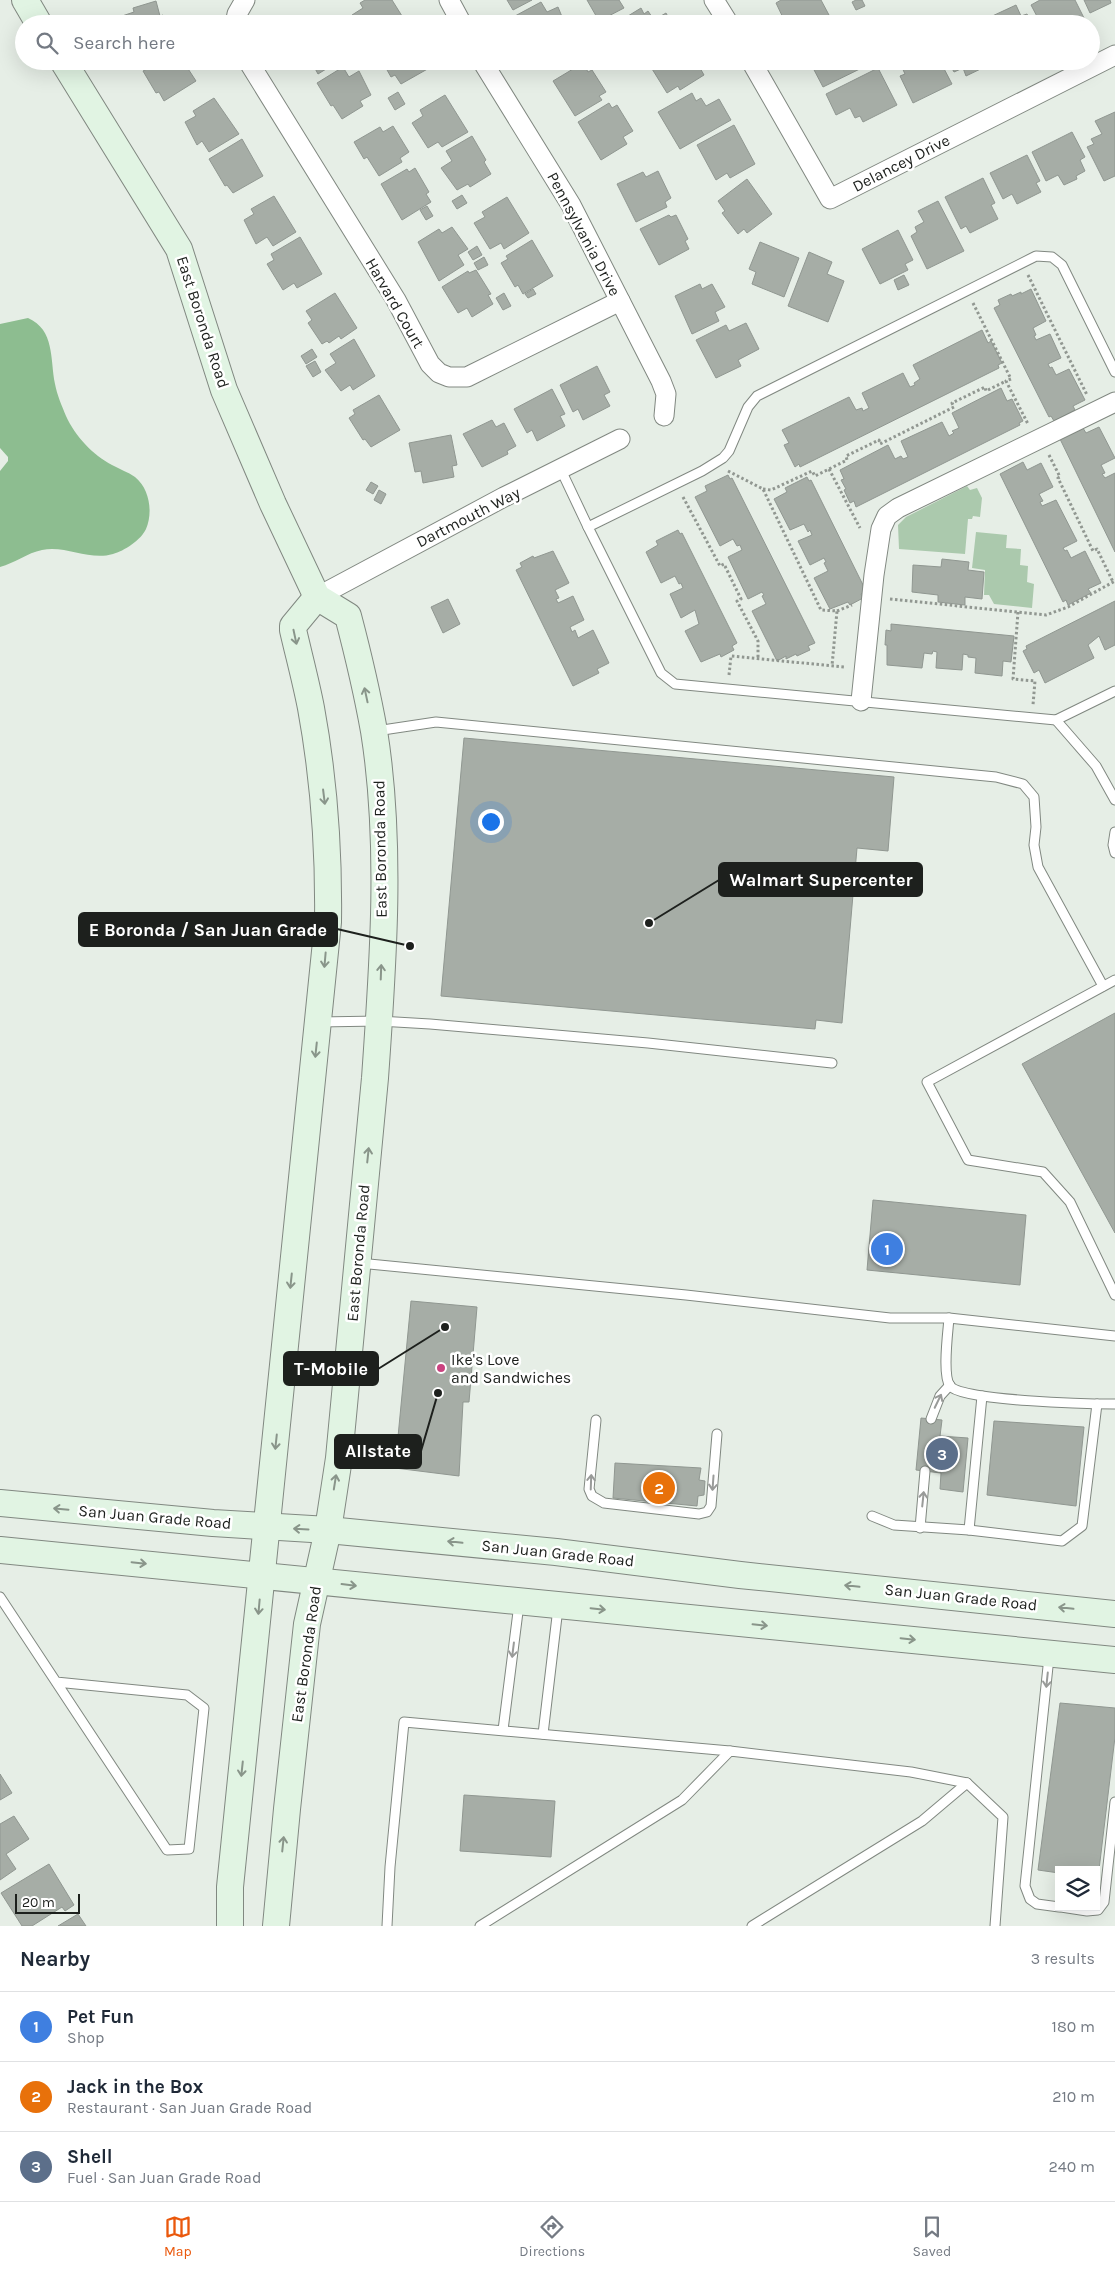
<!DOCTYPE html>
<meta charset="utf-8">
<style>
:root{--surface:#fff;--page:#f2f2f3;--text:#1f2937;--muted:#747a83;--line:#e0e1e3;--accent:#ea580c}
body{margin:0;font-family:Karla,sans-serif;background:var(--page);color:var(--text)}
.controls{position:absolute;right:15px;bottom:15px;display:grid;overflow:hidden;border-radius:0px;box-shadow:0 5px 20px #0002}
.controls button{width:45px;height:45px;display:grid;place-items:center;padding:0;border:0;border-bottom:1px solid var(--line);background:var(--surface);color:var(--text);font:25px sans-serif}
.scale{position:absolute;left:15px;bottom:12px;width:65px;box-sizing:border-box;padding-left:5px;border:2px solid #1d201d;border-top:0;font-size:14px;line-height:18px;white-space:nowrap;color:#1d201d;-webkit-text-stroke:4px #fff;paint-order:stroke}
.you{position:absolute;left:490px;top:821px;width:18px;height:18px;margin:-12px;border:4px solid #fff;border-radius:50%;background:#1a73e8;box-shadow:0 0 0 8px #1a73e833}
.badge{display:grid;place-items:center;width:32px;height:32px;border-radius:50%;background:var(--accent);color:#fff;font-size:16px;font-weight:700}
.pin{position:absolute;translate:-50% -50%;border:2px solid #fff;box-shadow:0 1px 5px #0006}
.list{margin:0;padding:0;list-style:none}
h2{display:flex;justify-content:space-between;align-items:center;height:65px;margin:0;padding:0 20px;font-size:21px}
h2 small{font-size:16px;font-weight:400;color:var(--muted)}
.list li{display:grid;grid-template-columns:32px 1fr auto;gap:15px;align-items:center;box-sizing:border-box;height:70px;padding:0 20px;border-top:1px solid var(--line)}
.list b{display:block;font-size:19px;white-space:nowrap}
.list p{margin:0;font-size:16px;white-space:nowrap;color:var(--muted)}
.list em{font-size:16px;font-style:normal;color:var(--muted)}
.icon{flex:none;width:28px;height:28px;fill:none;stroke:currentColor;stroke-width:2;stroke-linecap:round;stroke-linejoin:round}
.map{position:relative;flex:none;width:1115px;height:1926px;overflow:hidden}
.search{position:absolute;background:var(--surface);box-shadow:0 5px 20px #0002;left:15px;right:15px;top:15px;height:55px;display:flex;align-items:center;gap:12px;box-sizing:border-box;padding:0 18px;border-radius:28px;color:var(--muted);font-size:19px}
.sheet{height:275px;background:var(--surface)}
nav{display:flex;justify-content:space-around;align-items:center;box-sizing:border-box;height:70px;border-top:1px solid var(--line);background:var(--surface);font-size:14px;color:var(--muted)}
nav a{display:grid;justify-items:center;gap:2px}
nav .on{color:var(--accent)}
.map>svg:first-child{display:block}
</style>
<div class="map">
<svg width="1115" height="1926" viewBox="0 0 1115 1926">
<rect width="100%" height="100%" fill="#e6eee6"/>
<g fill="#abc9ad">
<path d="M967 486 970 490 977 488 982 498 980 517 973 516 972 519H968L965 554 899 549 898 525 906 517Z"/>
<path d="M976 532 1007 535 1006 548 1021 549 1020 565 1028 566 1027 582 1034 584 1032 608 994 604 989 595H984L985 570 972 568Z"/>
</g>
<path fill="#8dbd90" d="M28 318C55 330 50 359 55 384 57 395 62 406 66 416 75 436 93 455 112 465 119 469 128 472 135 477 150 489 153 513 146 529 141 540 124 551 113 554 89 561 66 545 42 550 27 553 15 563 0 567V471L8 461V457L0 448V324Z"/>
<g fill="#a6ada6" stroke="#909791">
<path d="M365 0H392L407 24H358L352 15 363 8 360 3Z"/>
<path d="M507 0H532L513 10Z"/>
<path d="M587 0H619L624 8 599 21Z"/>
<path d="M781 0H821L829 15 821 19 824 24H786L776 3Z"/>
<path d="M856 0H862L865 6 856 10 852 2Z"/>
<path d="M1040 0H1075L1084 18 1071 24H1041L1031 5Z"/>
<path d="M1084 0H1110L1111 3 1090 13Z"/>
<path d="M156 1 160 16 163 15 165 24H124L122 16 134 12 133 8Z"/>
<path d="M541 2 547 12 558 7 565 24H520L515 16Z"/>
<path d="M1016 5 1021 16 1027 14 1032 24H991L988 18Z"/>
<path d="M641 8 644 14 648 11 654 20 666 13 672 24H615Z"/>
<path d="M150 61H183L196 81 164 101 159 92 156 93 143 71 151 67 148 63Z"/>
<path d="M311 61H339L318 74Z"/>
<path d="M382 61H427L431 67 401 84 395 75 391 77Z"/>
<path d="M654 61H696L704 75 680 90 678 86 667 93 649 64Z"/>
<path d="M822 61H876L823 87 812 66Z"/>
<path d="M904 61H940L952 84 913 103 900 76 905 74 900 63Z"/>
<path d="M948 61H995V62L966 76 963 68 954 72Z"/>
<path d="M583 63 588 72 592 70 606 92 599 96 602 100 575 116 553 81Z"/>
<path d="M343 67 349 77 359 71 371 95 360 101 363 106 342 119 333 105 331 106 317 83Z"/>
<path d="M878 68 897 105 863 122 860 116 855 118 850 108 836 115 826 94Z"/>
<path d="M398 92 405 104 395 110 388 98Z"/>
<path d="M692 93 696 101 701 98 706 106 719 99 731 120 680 149 658 112Z"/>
<path d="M445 95 468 132 442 147 438 142 428 148 412 123 423 116 420 110Z"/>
<path d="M214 98 239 134 209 152 202 141 197 145 185 122 196 116 193 111Z"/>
<path d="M609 103 612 108 617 105 633 131 623 137 627 144 601 160 578 122Z"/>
<path d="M1115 112V176L1104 181 1087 147 1094 144 1091 139 1102 134 1095 121Z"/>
<path d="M734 125 755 164 730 178 727 173 716 180 697 145Z"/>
<path d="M393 126 409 152 400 158 402 162 379 176 367 157 364 159 354 142 380 127 383 132Z"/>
<path d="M1072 132 1085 157 1080 160 1085 171 1076 176 1077 179 1064 185 1058 175 1046 181 1032 152Z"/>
<path d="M472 136 486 160 484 162 491 174 470 187 468 184 457 190 441 168 452 161 446 151Z"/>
<path d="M242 139 263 176 233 193 227 185 225 186 209 159Z"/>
<path d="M1027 155 1040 181 1036 183 1041 192 1017 204 1012 194 1003 199 990 173Z"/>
<path d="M415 168 429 192 426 194 431 202 402 220 381 184 407 169 409 172Z"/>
<path d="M658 171 671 198 665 202 667 207 636 222 617 184 643 172 646 177Z"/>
<path d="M983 178 995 203 991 205 998 219 970 233 966 226 961 229 945 197Z"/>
<path d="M747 179 772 214 747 233 744 229 738 234 722 213 725 211 718 201Z"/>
<path d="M462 195 467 203 457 209 452 201Z"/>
<path d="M274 196 296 232 273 246 267 237 256 244 244 220 254 214 251 209Z"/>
<path d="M507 197 529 233 504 249 501 243 490 249 474 223 485 217 482 212Z"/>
<path d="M938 201 964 251 927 269 911 236 917 232 915 227 924 222 918 211Z"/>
<path d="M427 206 433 216 426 220 420 210Z"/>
<path d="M669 215 671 217 676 215 688 239 685 241 689 249 659 265 640 229Z"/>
<path d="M452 227 468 249 458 255 464 265 439 281 418 242 439 229 442 233Z"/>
<path d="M898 230 913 260 905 264 908 270 880 284 862 249Z"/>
<path d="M300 237 322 274 297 288 294 283 283 290 267 264 274 260 271 254Z"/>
<path d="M532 240 553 276 523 294 518 285 515 287 501 263 508 259 506 256Z"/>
<path d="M760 242 799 258 784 297 752 284 756 272 749 269Z"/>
<path d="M477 246 482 255 473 260 468 252Z"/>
<path d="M809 252 832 262 827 274 844 281 828 322 788 306Z"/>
<path d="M484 257 488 265 478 270 474 263Z"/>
<path d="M476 270 491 294 488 295 493 304 472 317 467 308 458 313 442 287 468 271 469 273Z"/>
<path d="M904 275 909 285 898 290 894 280Z"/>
<path d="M700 284 702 289 712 284 725 307 715 312 719 321 692 334 675 296Z"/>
<path d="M533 289 536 294 528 298 525 294Z"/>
<path d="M1031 289 1046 321 1033 328 1036 335 1034 336 1036 340 1050 334 1061 358 1048 364 1050 368 1052 367 1056 375 1069 369 1085 400 1073 406 1075 410 1054 421 1051 416 1049 417 994 308 1000 305 998 300 1011 294 1012 296 1021 292V294Z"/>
<path d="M335 293 357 328 341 339 339 336 329 343 327 341 322 344 308 323 312 320 306 311Z"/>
<path d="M504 293 511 306 503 310 496 298Z"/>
<path d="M746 323 759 349 738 360 741 366 716 378 696 340 726 325 729 331Z"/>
<path d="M982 330 988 343 991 341 1002 363 998 365 999 368 800 467 799 464 795 467 784 445 789 443 782 430 849 397 856 410 862 408 863 411 869 408 862 393 903 373 910 387 915 385 914 383 920 379 913 365Z"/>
<path d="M354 339 375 376 353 390 350 385 341 391 325 370 336 363 330 354Z"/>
<path d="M312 349 317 357 306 364 301 356Z"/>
<path d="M315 361 321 372 313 377 306 366Z"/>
<path d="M597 366 610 392 604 395 610 406 583 420 578 409 573 412 560 385Z"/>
<path d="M1001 388 1007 401 1012 399 1023 421 1019 423 1020 425 856 507 854 501 850 503 844 490 846 489 841 480 844 479 840 470 888 445 895 459 901 456 903 459 908 457 901 441 942 422 949 436 954 433 952 431 959 428 952 413Z"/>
<path d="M552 389 565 414 560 416 565 426 537 441 532 430 527 433 514 409Z"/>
<path d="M379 395 400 430 371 447 365 439 363 440 349 418 355 414 353 410Z"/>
<path d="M492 420 496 427 504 423 516 446 507 451 508 454 482 467 463 434Z"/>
<path d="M1099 427 1115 458 1101 465 1105 473 1102 474 1105 478 1115 473V552L1060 439 1083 428 1086 433Z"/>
<path d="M451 435 457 465 452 466 454 477 423 483 421 471 415 472 409 443Z"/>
<path d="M1023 462 1027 470 1041 463 1053 487 1039 494 1043 501 1040 502 1042 506 1056 500 1077 541 1063 548 1065 551 1067 550 1071 558 1085 551 1101 583 1088 589 1091 593 1068 605 1066 600 1063 602 1000 474Z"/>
<path d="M728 475 730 479 732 478 815 643 808 646 810 650 797 656 796 654 786 659V656L777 661 752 611 766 604 762 596 764 595 762 592 748 599 728 557 742 550 740 545 737 546 733 539 720 546 695 497 707 491 705 486Z"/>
<path d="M807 477 809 481 811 480 866 591 861 594 863 598 850 605 848 602 830 609 814 578 828 571 824 563 826 562 824 558 810 565 798 541 812 535 810 530 808 532 804 524 790 530 774 499 787 492 785 488Z"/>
<path d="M371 482 378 486 373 494 366 490Z"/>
<path d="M379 490 386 494 381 504 374 500Z"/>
<path d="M678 530 680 534 682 533 737 643 732 646 734 650 721 657 720 654 701 662 685 631 699 624 695 610 681 618 670 594 683 588 681 583 679 584 675 576 661 583 646 552 658 545 656 541Z"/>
<path d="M553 551 569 583 555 590 559 598 556 599 558 603 573 596 584 620 570 627 572 632 575 630 578 638 593 630 609 663 597 669 599 673 573 686 516 570 522 567 520 563 533 556 534 558Z"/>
<path d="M942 559 969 562 968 570 984 572 982 599 965 597V605L938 602V595L912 592 913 565 941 567Z"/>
<path d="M448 599 460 624 443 633 431 607Z"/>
<path d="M1115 601V645L1105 650 1099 636 1088 645 1094 658 1045 683 1039 670 1034 673 1023 651 1027 649 1026 646Z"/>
<path d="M891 624 1014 636 1011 662 1003 661 1002 676 975 673 976 658 968 657V655L963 654 962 670 936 668 937 652 933 651 932 654 924 653 922 668 887 665V645H885L886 630 891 631Z"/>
<path d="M464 738 894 777 888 851 857 848 842 1023 816 1020 815 1029 441 996Z"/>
<path d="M1115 1013V1233L1022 1064Z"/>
<path d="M873 1200 1026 1215 1020 1285 867 1270Z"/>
<path d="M411 1301 477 1307 469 1402H463L459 1476 395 1468Z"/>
<path d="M921 1418 942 1420 940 1436 968 1438 963 1492 940 1489 941 1473 916 1470Z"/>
<path d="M994 1421 1084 1427 1076 1506 987 1495Z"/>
<path d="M615 1463 701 1468 699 1480 705 1481 704 1495 698 1496 697 1506 613 1498Z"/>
<path d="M1060 1703 1115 1708V1737L1098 1878 1096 1877V1870H1059V1873L1038 1870Z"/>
<path d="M0 1774 12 1793 0 1800Z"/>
<path d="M464 1795 555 1801 551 1857 460 1851Z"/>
<path d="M14 1816 29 1839 6 1854 16 1869 0 1880V1824Z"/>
<path d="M49 1864 74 1905 65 1911 62 1907 32 1926H22L1 1893Z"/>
<path d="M78 1914 86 1926H58Z"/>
</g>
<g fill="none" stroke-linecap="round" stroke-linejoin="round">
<g stroke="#818881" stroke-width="11">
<g id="service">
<path d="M1115 372 1062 265 1052 257 1036 256 757 396 748 407 729 451 723 458 702 471 588 527 661 673 675 684 1056 720 1115 691"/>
<path d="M561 470 588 527"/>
<path d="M1056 720 1096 766 1115 800"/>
<path d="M376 731 436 722 996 777 1023 784 1034 797 1036 827 1034 845 1038 867 1103 986"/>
<path d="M1115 832 1113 845 1115 853"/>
<path d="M1115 980 927 1082 968 1160 1043 1172 1070 1202 1115 1295"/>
<path d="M319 1022 379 1021 430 1024 648 1043 832 1063"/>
<path d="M359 1263 686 1295 890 1318H949L1115 1336"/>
<path d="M949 1318C948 1332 942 1375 950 1386 961 1401 1091 1404 1115 1404"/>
<path d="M931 1419 940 1396 950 1385"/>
<path d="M596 1420 589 1489 592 1496 604 1503 699 1514 707 1512 711 1506 717 1434"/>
<path d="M872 1516 894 1525 969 1530 1062 1541 1082 1526 1097 1404"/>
<path d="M920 1528 925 1471"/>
<path d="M969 1530 982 1396"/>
<path d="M0 1597 167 1850 189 1849 204 1708 187 1695 56 1682"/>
<path d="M1049 1657 1025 1886 1030 1899 1037 1904 1059 1907"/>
<path d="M503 1730 519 1604"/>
<path d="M543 1734 558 1608"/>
<path d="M1061 1907 1087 1911 1098 1910 1104 1902 1115 1802"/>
<path d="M387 1926 390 1867 404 1722 730 1751"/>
<path d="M480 1926 682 1800 730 1751 911 1772 967 1783"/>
<path d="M752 1926 922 1821 967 1783 1003 1817 995 1926"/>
</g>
</g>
<g stroke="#818881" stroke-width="21">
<g id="minor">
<path d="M449 0 462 24"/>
<path d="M714 0 729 24"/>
<path d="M235 24 237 14 245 0"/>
<path d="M248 61 396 300 430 364 439 373 449 377H467L620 301"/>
<path d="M482 61 571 205 661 381 666 394 664 416"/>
<path d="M751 61 830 199 1115 55"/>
<path d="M317 597 504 497 620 439"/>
<path d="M861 701 874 575 881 529 887 516 898 508 1115 402"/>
</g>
</g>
<g stroke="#818881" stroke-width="28">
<g id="secondary">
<path d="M25 0 39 24"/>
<path d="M63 61 179 249 224 390 273 504 317 597 348 616C358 654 367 692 374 731 392 843 383 965 375 1078L339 1458 328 1530 307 1624 287 1809 276 1926"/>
<path d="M0 1503 213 1523 328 1530 556 1552 740 1575 1115 1614"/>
<path d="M0 1550 1115 1660"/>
<path d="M230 1926V1887L328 922C329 850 324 779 311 708 306 682 299 656 293 630V626L317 597"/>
</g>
</g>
<g stroke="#919791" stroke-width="3" stroke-dasharray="2.5 2.5" stroke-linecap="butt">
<path d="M1028 275 1087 395"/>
<path d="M973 303 1011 379 1006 381 1028 424"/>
<path d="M1049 455 1060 477 1058 478 1093 551 1097 549 1113 582"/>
<path d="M829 469 860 528"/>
<path d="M728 471 763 489 821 610 837 611 832 666"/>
<path d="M763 489 771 490 812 471 815 476 847 460 846 456 879 440 880 444 954 407 952 403 985 387 986 391 1006 381"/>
<path d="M683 497 720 566 724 564 741 599 737 601 758 641V660"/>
<path d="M890 599 1046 615 1068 607 1115 581"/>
<path d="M837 611 852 605"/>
<path d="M1018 612 1013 679 1035 681 1033 705"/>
<path d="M729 675 731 656 844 667"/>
</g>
<use href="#service" stroke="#fff" stroke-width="9"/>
<use href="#minor" stroke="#fff" stroke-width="19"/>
<use href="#secondary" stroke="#e1f4e3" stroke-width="26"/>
</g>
<defs><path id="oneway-shaft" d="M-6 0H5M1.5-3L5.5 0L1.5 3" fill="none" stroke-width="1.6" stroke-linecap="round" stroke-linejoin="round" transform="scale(1.25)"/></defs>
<g stroke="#89958a">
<use href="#oneway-shaft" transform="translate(295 637) rotate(78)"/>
<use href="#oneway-shaft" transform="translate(366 695) rotate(-102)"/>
<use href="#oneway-shaft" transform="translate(324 797) rotate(83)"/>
<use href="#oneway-shaft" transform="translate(325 960) rotate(95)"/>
<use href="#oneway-shaft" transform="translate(381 972) rotate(-88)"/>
<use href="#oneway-shaft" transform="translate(316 1050) rotate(96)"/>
<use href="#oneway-shaft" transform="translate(368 1155) rotate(-84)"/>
<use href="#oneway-shaft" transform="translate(291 1281) rotate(96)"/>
<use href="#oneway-shaft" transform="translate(276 1442) rotate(96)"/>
<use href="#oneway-shaft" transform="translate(335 1482) rotate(-81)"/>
<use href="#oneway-shaft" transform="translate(61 1509) rotate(-175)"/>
<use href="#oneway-shaft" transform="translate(301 1529) rotate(-177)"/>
<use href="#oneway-shaft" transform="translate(455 1542) rotate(-174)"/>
<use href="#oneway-shaft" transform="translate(139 1563) rotate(6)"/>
<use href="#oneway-shaft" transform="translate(349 1585) rotate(7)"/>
<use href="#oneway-shaft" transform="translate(852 1586) rotate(-174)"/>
<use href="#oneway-shaft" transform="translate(259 1607) rotate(95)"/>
<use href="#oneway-shaft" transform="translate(1066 1608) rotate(-174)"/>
<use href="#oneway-shaft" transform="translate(598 1609) rotate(6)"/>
<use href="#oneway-shaft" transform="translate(760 1625) rotate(6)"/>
<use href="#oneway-shaft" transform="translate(908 1639) rotate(6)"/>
<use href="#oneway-shaft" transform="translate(242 1769) rotate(96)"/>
<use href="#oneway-shaft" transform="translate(283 1844) rotate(-84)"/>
</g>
<g stroke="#999b99">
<use href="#oneway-shaft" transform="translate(938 1401) rotate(-64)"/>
<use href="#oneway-shaft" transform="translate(591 1482) rotate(-88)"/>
<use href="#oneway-shaft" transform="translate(713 1483) rotate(94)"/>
<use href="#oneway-shaft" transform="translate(923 1499) rotate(-84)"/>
<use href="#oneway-shaft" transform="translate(513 1650) rotate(97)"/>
<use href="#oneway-shaft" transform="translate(1047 1680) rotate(96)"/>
</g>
<circle fill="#cb4380" stroke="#fff" stroke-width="2" cx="441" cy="1368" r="5"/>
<g text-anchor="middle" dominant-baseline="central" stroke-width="5" stroke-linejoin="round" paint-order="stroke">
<g font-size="16" fill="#1d201d" stroke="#fff">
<text transform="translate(901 163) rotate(-27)">Delancey Drive</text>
<text transform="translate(584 234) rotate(62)">Pennsylvania Drive</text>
<text transform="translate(395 303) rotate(60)">Harvard Court</text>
<text transform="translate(203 322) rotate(72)">East Boronda Road</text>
<text transform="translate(468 517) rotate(-27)">Dartmouth Way</text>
<text transform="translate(380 849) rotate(-91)">East Boronda Road</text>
<text transform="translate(358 1253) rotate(-85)">East Boronda Road</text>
<text transform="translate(155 1517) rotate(5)">San Juan Grade Road</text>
<text transform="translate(558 1553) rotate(6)">San Juan Grade Road</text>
<text transform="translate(961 1597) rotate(6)">San Juan Grade Road</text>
<text transform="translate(306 1654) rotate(-82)">East Boronda Road</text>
</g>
<g font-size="16" fill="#1d201d" stroke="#fff" text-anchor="start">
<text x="451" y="1359">Ike's Love<tspan x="451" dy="18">and Sandwiches</tspan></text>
</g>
</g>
<path fill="none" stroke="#1d201d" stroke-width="2" d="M649 923L719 880M410 946L337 929M445 1327L378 1369M438 1393L421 1451"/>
<g fill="#1d201d" stroke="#fff" stroke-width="2">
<circle cx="649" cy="923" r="5"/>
<circle cx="410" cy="946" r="5"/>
<circle cx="445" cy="1327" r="5"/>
<circle cx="438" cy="1393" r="5"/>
</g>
<g fill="#1d201d" stroke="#1d201d" stroke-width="2">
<rect x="719" y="863" width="203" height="33" rx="5"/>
<rect x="79" y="913" width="258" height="33" rx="5"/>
<rect x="284" y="1352" width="94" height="33" rx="5"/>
<rect x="335" y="1435" width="86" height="33" rx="5"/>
</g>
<g font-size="18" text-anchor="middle" font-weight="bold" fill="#fff">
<text x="821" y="886">Walmart Supercenter</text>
<text x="208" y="936">E Boronda / San Juan Grade</text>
<text x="331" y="1375">T-Mobile</text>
<text x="378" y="1457">Allstate</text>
</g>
</svg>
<div class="controls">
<button><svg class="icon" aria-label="layers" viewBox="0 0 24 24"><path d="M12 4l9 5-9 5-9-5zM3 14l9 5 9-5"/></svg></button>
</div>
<div class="scale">20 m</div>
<div class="you"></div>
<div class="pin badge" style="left:887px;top:1249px;background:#3f7fe0">1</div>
<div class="pin badge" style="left:659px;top:1488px;background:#e8710a">2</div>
<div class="pin badge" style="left:942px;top:1454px;background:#5c6f8a">3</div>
<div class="search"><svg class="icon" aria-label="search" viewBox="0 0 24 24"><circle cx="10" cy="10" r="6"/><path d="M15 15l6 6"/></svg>Search here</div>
</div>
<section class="sheet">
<h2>Nearby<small>3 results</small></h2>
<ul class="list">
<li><span class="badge" style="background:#3f7fe0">1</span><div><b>Pet Fun</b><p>Shop</p></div><em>180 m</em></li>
<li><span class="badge" style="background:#e8710a">2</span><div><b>Jack in the Box</b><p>Restaurant · San Juan Grade Road</p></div><em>210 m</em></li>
<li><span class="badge" style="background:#5c6f8a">3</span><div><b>Shell</b><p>Fuel · San Juan Grade Road</p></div><em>240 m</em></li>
</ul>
</section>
<nav>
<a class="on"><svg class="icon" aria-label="map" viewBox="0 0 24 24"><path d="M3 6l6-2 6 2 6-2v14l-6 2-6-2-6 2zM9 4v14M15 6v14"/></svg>Map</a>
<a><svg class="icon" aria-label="directions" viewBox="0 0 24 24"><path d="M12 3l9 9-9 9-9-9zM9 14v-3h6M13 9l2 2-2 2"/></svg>Directions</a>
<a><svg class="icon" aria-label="saved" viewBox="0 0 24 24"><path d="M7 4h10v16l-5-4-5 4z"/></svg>Saved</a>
</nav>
